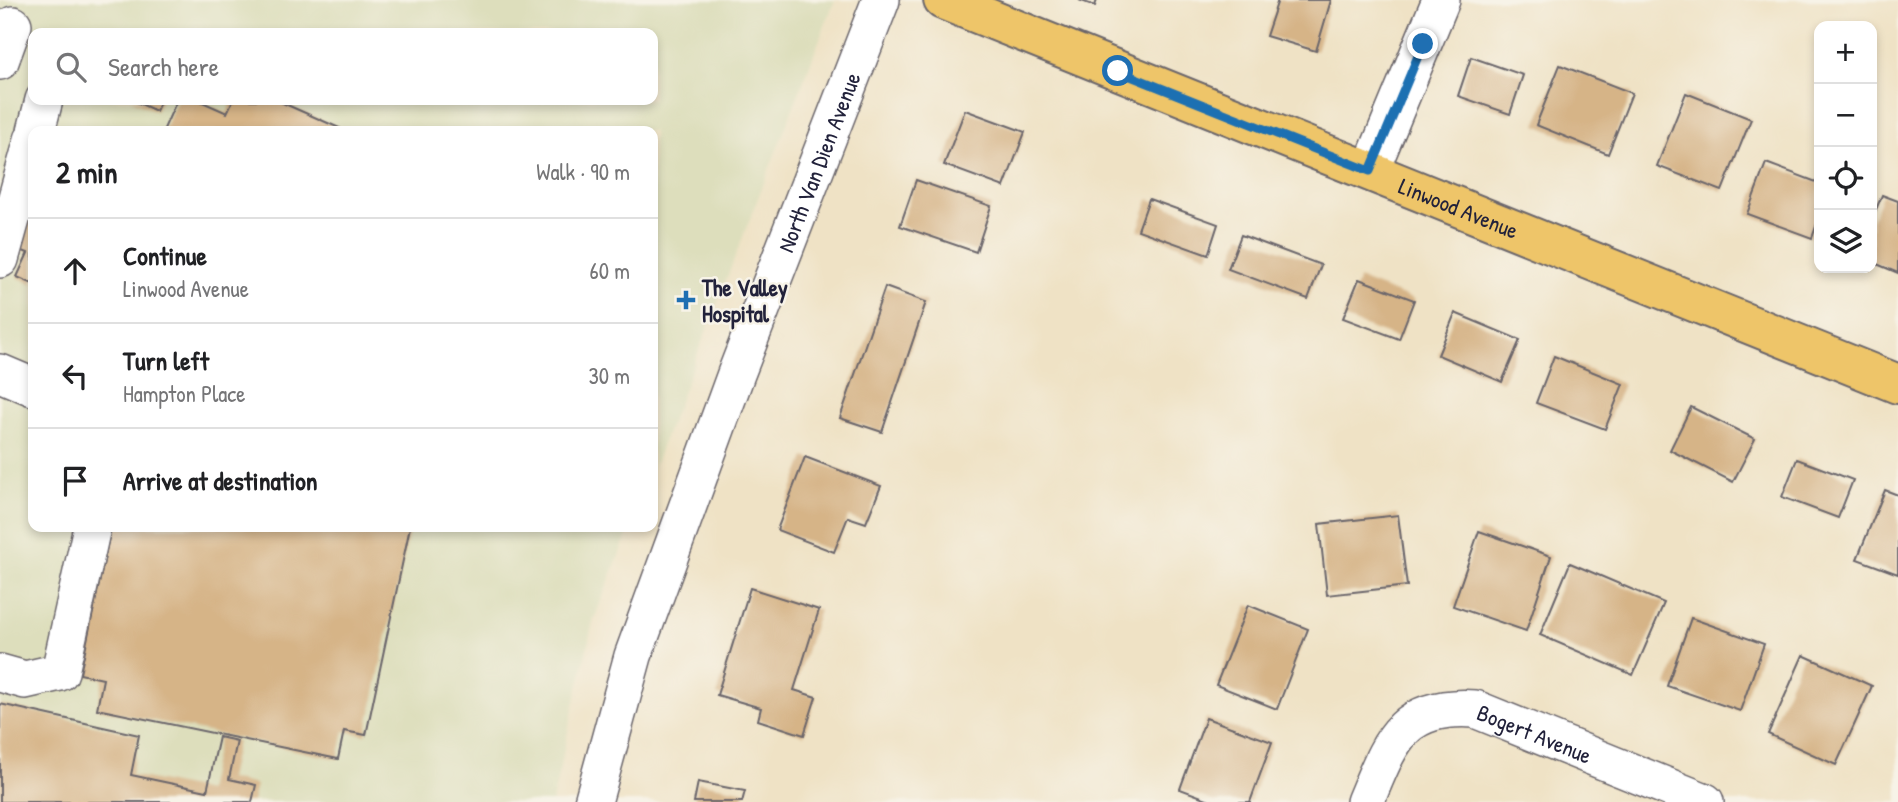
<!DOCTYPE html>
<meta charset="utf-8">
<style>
:root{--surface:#fff;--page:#f6f6f6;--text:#202124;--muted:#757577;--line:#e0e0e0}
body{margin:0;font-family:"Patrick Hand",sans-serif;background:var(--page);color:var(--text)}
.controls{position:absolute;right:21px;top:21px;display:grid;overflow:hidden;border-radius:14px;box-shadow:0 4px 10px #0003}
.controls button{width:63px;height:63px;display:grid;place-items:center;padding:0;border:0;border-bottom:2px solid var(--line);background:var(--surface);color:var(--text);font:35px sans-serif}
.stop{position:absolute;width:21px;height:21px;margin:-16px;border:5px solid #1f6fb2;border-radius:50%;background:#fff}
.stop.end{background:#1f6fb2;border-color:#fff;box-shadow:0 2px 7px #0008}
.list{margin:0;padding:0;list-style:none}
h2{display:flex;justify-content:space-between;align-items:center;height:91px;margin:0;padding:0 28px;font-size:30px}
h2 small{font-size:23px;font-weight:400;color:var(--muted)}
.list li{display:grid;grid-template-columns:46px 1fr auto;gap:21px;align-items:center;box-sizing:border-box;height:105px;padding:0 28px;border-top:2px solid var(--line)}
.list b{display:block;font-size:26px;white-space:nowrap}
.list p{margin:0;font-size:23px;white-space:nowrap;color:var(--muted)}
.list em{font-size:23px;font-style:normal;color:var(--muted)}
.icon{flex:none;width:38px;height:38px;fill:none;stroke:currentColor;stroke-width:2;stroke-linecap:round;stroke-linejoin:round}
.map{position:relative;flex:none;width:1898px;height:802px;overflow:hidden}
.search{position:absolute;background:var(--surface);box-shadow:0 4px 10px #0003;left:28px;top:28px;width:630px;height:77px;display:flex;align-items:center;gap:18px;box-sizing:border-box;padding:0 24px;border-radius:14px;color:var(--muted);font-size:26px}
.panel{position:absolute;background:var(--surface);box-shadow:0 4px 10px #0003;left:28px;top:126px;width:630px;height:406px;border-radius:14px}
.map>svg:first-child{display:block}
</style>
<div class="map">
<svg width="1898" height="802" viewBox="0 0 1898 802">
<rect width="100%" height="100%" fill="#f7f3e8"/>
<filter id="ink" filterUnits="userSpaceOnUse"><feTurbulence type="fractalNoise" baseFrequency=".0143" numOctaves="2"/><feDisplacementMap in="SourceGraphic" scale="14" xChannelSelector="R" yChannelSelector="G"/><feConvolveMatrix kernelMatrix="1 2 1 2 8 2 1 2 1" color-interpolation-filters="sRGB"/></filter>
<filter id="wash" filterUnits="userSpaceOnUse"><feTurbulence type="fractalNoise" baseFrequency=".00686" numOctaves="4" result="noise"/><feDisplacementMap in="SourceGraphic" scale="28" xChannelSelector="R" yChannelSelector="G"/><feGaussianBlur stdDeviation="1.57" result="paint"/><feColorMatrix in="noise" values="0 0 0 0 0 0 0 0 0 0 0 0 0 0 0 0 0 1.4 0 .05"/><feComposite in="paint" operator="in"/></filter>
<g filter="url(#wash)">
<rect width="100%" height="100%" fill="#efe2c5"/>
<path fill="#dddebc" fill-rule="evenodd" d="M0 0H835L653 468V131H33V527H630L593 622 552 802H0ZM33 33H653V100H33Z"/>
<g id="blocks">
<g fill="#d6b487">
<path d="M1079 0H1097L1095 6Z"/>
<path d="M1278 0H1331L1316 51 1266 36Z"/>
<path d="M1471 57 1523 75 1510 114 1458 96Z"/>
<path d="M1560 65 1632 93 1608 154 1536 125Z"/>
<path d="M1686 93 1751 119 1722 191 1657 166Z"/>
<path d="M132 100H161L156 111Z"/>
<path d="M177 100H198L227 113 233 100H276L346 131H163Z"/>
<path d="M965 110 1025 132 1004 187 944 165Z"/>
<path d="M1766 163 1819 183V218L1812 238 1747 214Z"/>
<path d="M916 180 991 206 976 252 900 226Z"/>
<path d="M33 189V284L17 277 28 253 8 245Z"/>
<path d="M1882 195 1898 201V273L1872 262V219Z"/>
<path d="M1149 199 1218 224 1208 255 1138 230Z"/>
<path d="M1241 235 1321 265 1308 299 1228 269Z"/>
<path d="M1359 279 1414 300 1399 339 1343 318Z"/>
<path d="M885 287 926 302 882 432 840 418Z"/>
<path d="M1455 313 1520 340 1502 382 1438 355Z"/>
<path d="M1554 356 1623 384 1605 429 1536 403Z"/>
<path d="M1691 407 1755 439 1733 482 1670 450Z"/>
<path d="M805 457 881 486 866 523 848 517 834 552 777 530Z"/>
<path d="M1797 459 1853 480 1838 518 1782 497Z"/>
<path d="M1885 490 1898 495V574L1857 559Z"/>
<path d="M1398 515 1407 586 1327 595 1319 524Z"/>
<path d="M111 527H410L366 735 344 731 338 759 97 709 103 679 80 674Z"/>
<path d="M1479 531 1551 556 1526 631 1453 606Z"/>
<path d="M1570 563 1664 603 1633 675 1540 635Z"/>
<path d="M750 588 819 610 794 690 816 697 804 735 758 720 761 708 717 695Z"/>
<path d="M1248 605 1308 629 1277 709 1216 685Z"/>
<path d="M1691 618 1764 644 1740 711 1667 686Z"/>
<path d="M1803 655 1872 686 1836 765 1768 734Z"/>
<path d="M0 704 139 735 131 775 207 791 219 737 237 741 229 779 256 785 252 802H0Z"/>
<path d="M1206 718 1272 742 1250 802H1215L1180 789Z"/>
<path d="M698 782 745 791 742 802H694Z"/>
</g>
</g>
</g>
<g filter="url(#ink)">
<use href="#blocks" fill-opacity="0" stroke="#6a656b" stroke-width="2"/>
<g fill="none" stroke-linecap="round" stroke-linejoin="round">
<g stroke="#6a656b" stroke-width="40">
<g id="minor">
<path d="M0 61 13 25"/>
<path d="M36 131 44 100"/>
<path d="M1370 171 1441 0"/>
<path d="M0 259 33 140"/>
<path d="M0 373 33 387"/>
<path d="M0 673 25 680 60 672 92 527"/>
<path id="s1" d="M593 802 633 656 736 374 881 0"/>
<path id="s2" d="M1365 802C1390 743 1400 704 1475 709L1705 802"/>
</g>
</g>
<g stroke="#6a656b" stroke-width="42">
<g id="major">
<path id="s3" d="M943 0 1898 384"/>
</g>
</g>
<use href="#minor" stroke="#fff" stroke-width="37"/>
<use href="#major" stroke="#eec569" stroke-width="38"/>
</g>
</g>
<g fill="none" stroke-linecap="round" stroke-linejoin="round" filter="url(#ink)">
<path stroke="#1f6fb2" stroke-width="9" d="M1118 71 1370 171 1423 44"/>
</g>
<path fill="#1f6fb2" stroke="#f7f3e8" stroke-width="2.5" d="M682.5 289.5h7v7h7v7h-7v7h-7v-7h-7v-7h7z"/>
<g text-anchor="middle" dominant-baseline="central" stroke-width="5" stroke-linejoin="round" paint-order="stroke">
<g font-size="23" fill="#22223b" stroke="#f7f3e8">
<text stroke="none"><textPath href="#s1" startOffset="679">North Van Dien Avenue</textPath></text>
<text stroke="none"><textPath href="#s3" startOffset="556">Linwood Avenue</textPath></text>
<text stroke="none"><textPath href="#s2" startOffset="224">Bogert Avenue</textPath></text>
</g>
<g font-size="23" font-weight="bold" fill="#22223b" stroke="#f7f3e8" text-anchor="start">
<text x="702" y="287">The Valley<tspan x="702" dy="26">Hospital</tspan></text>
</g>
</g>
</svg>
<div class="controls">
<button>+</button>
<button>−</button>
<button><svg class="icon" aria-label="locate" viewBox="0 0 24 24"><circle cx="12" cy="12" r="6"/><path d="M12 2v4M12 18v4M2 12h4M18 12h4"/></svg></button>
<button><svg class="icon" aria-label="layers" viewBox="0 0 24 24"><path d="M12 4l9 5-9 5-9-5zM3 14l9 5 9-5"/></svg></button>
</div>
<div class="stop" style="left:1118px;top:71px"></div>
<div class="stop end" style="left:1423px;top:44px"></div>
<div class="search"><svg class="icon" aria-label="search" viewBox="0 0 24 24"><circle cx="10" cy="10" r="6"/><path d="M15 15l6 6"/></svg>Search here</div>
<section class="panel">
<h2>2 min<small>Walk · 90 m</small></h2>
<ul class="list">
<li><svg class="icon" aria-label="ahead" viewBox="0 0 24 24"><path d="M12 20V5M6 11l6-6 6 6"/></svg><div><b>Continue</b><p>Linwood Avenue</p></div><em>60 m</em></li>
<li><svg class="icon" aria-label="left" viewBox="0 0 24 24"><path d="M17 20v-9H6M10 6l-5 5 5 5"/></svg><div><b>Turn left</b><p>Hampton Place</p></div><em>30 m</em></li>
<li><svg class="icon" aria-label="arrive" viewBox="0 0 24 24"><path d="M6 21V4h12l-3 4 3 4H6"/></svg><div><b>Arrive at destination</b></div></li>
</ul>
</section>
</div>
